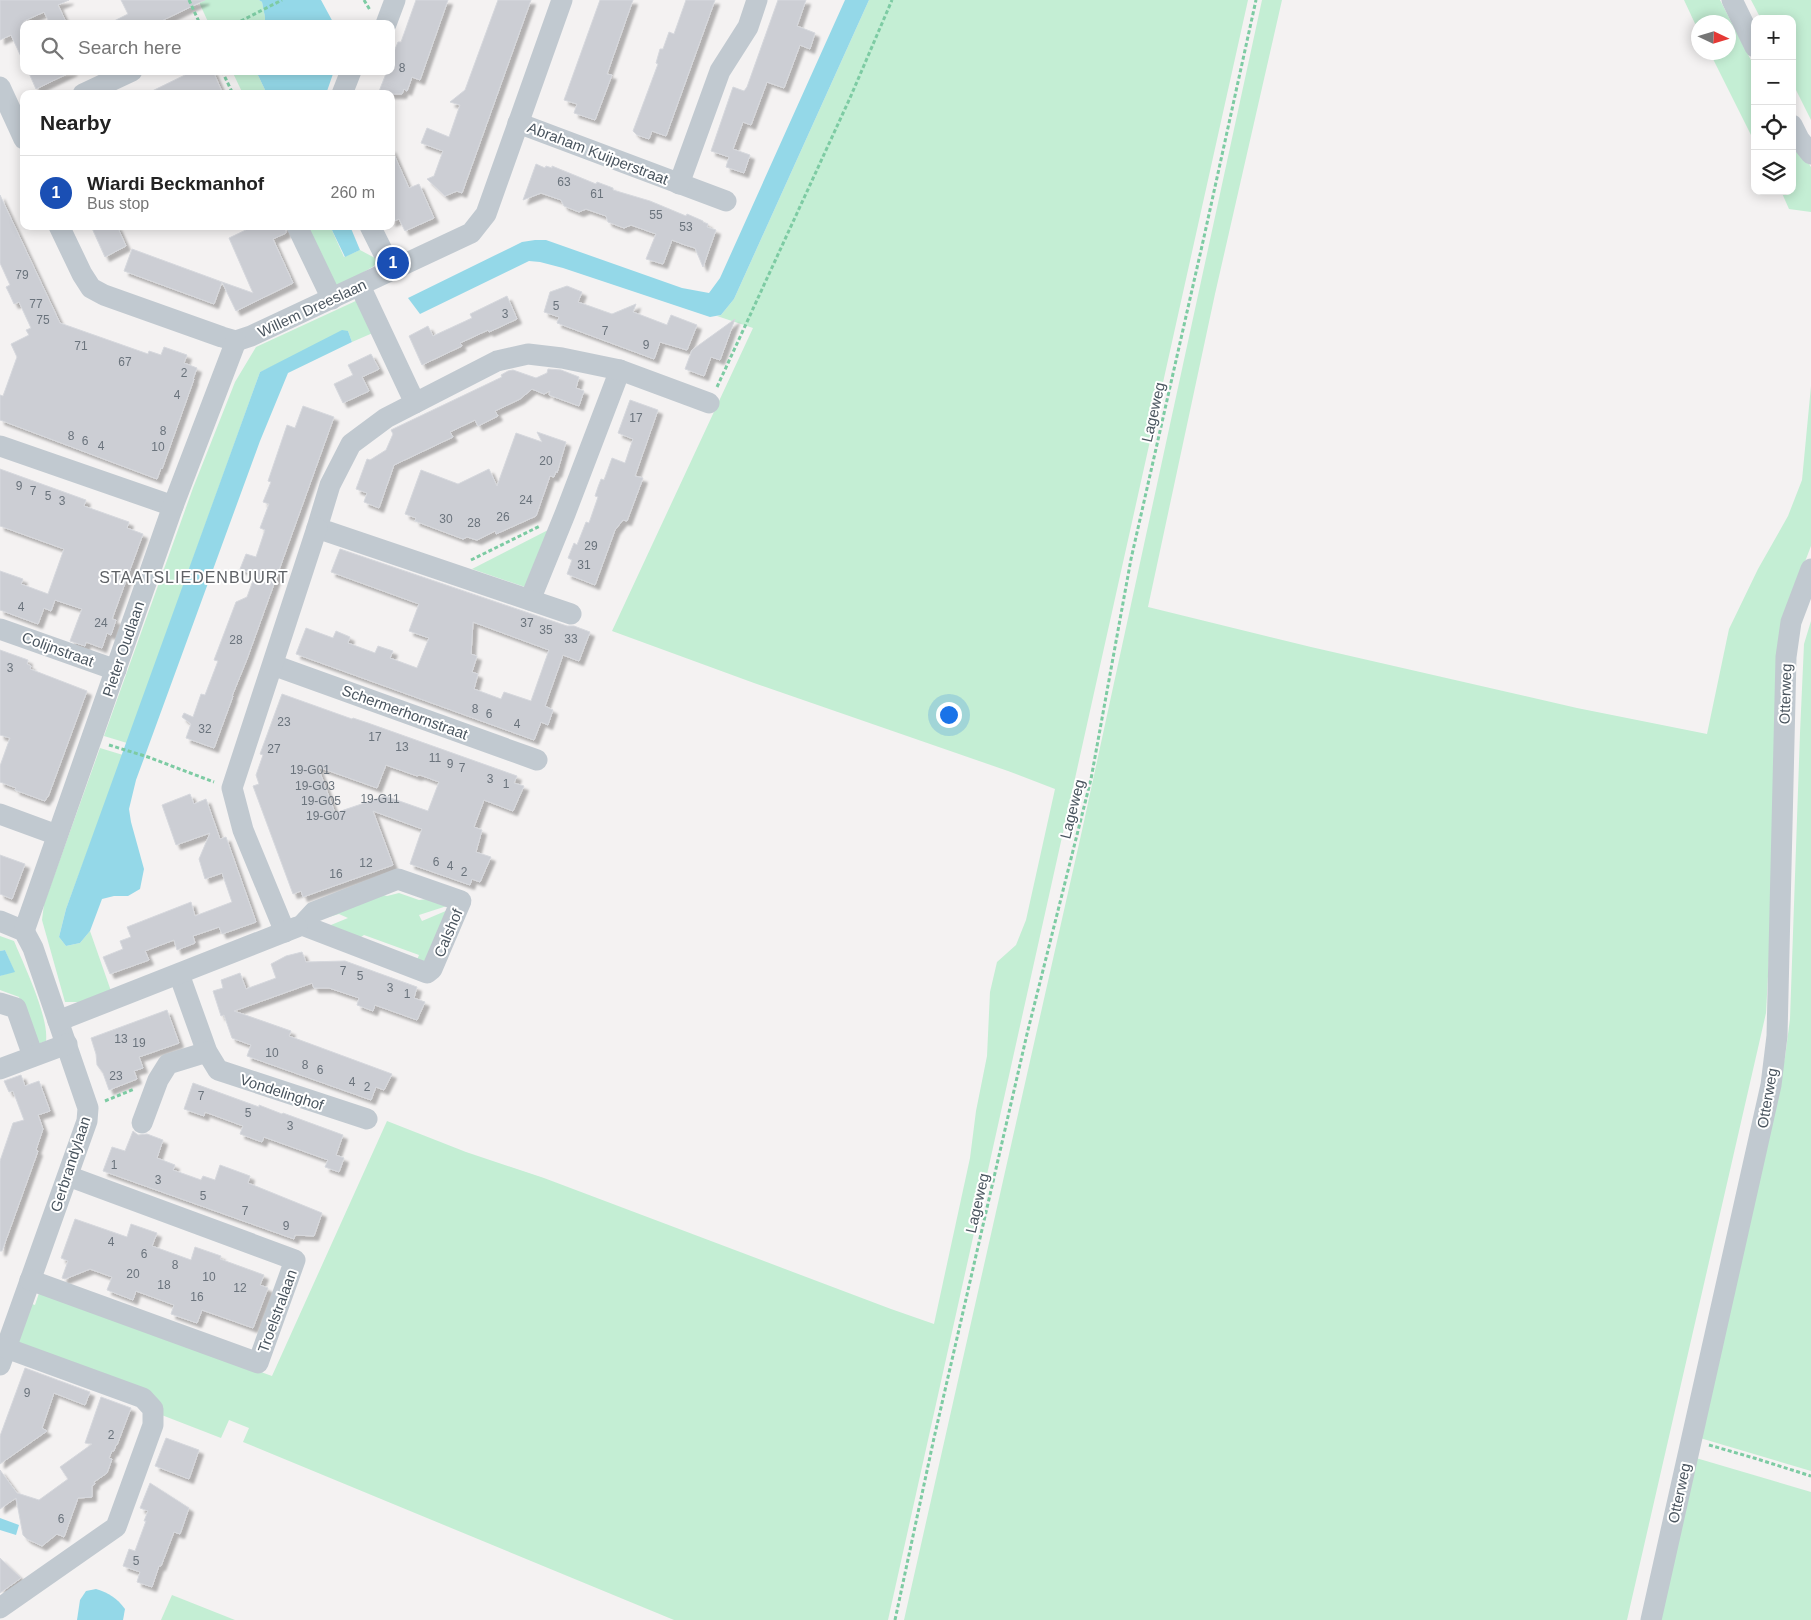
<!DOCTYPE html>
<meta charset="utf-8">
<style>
:root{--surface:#fff;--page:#f6f6f6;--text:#222;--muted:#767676;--line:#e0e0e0;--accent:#ea580c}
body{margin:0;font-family:Helvetica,sans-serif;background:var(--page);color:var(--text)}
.controls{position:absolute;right:15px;top:15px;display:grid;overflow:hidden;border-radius:10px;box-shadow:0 2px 12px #0003}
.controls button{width:45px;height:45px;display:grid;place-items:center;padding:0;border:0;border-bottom:1px solid var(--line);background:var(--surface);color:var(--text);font:25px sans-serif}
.compass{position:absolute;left:1691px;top:15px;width:45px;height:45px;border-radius:50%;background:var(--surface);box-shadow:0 2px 12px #0003;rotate:94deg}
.you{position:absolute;left:948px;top:714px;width:18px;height:18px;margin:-12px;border:4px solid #fff;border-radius:50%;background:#1a73e8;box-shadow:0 0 0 8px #1a73e833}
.badge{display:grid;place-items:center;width:32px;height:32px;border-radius:50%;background:var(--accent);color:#fff;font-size:16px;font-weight:700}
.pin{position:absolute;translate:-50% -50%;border:2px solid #fff;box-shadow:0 1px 5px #0006}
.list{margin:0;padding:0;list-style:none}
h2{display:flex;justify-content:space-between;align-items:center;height:65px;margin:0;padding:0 20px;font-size:21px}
h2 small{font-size:16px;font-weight:400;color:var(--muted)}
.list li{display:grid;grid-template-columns:32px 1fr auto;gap:15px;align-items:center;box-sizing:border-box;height:75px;padding:0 20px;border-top:1px solid var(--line)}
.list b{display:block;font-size:19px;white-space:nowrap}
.list p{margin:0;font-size:16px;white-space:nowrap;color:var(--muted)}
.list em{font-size:16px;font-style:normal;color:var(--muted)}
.icon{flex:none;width:28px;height:28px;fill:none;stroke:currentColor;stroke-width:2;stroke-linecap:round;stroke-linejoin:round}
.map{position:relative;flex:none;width:1811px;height:1620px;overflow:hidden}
.search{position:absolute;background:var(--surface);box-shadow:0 2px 12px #0003;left:20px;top:20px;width:375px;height:55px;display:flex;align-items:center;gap:12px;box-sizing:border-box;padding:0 18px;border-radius:10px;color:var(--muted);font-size:19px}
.panel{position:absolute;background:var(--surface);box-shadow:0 2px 12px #0003;left:20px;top:90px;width:375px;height:140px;border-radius:10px}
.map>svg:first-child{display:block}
</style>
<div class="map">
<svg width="1811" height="1620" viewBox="0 0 1811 1620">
<defs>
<filter id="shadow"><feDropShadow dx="4.5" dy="4.5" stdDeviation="1" flood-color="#0004"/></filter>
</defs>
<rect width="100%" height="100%" fill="#f4f2f2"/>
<g fill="#c4eed4">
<path d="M198 0H259L262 2 265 17V24H209Z"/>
<path d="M869 0H1248L888 1620H674L243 1442 249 1428 229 1420 221 1438 12 1357 32 1304 35 1305 39 1293 272 1376 387 1121 466 1152 544 1178 891 1309 934 1324 970 1158 976 1111 987 1056 990 992 997 962 1016 945 1026 920 1055 789 1008 771 754 683 612 631 753 328 717 316 721 315 734 299Z"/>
<path d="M1262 0H1282L1215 294 1148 607 1311 647 1577 708 1707 734 1729 629 1758 569 1788 516 1802 480 1811 386V546L1798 580 1770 939 1766 1013 1627 1620H904L1083 826Z"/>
<path d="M1684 0H1720L1755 68V143L1710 53 1728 52V22H1698V30Z"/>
<path d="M1751 0H1811V120L1792 82V19H1761Z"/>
<path d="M232 71H256L267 94H243Z"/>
<path d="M1792 139 1811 167V212L1789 209 1781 191H1792Z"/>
<path d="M306 226H330L344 257 360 250 375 258 376 262 374 266 335 289Z"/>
<path d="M360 299 375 332 352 342 348 331 260 372 127 743 104 736 193 488 235 382 256 347Z"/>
<path d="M552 528 528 588 472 569Z"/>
<path d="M1811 621V1471L1700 1438 1785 1057 1790 1019 1800 733 1804 644Z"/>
<path d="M100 748 123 755 66 909 59 937 66 946 80 943 90 931 111 991 79 1002H65L42 920 44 904Z"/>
<path d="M399 893 419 900 436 898 450 905 419 915 422 921 448 910 429 959 423 962 417 960 419 955 364 935 358 939 326 927 348 918 339 914 322 919 379 894 387 896Z"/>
<path d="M0 936 14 941C24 965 49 1017 46 1041L35 1045 19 997 0 990V976L14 971 5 950 0 951Z"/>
<path d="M1696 1458 1811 1492V1620H1657Z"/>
<path d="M172 1595 235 1620H161Z"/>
</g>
<g fill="#94d8e8">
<path d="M259 0H321L334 24H265V17L262 2Z"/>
<path d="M845 0H869L734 299 721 315 710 317 563 268 540 262 529 261 420 314 408 298 522 242 535 240H546L682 288 709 293 720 278Z"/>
<path d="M256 71H334L326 94H267Z"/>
<path d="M330 226H350L360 250 345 257Z"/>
<path d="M342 330 348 331 352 342 288 373 260 441 143 761 136 780 129 809 131 822 144 869 140 889 128 896H114L102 899 90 931 80 943 66 946 59 937 66 909 260 372Z"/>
<path d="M5 950 15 972 0 976V951Z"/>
<path d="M0 1518 19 1525 16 1535 0 1530Z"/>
<path d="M96 1589C109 1593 117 1598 125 1609L123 1620H77L80 1600 86 1591Z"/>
</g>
<g fill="#ccced4" stroke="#d6d8dd" fill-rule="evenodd" filter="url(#shadow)">
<path d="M0 0H69L58 5 67 24H50L44 12 24 21V63L11 35 0 40Z"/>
<path d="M121 0H205L155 24H108L128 14Z"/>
<path d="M416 0H448L420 80 412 77 407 91 404 89 402 94H378L387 71H391L393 54 398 42H401Z"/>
<path d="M498 0H531L462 193 457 191 445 196 427 179 434 176 443 151 421 143 427 128 449 137 460 105 450 102 465 90Z"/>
<path d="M600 0H633L607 74 612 75 595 120 574 113 577 104 564 100Z"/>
<path d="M686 0H715L666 136 652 131 649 139 637 135 633 131 658 64 656 63 660 49H663L669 32 674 34Z"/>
<path d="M778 0H806L797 26 815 33 810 49 800 45 784 88 767 82 751 125 743 122 733 149 750 155 744 173 726 167 729 157 711 151 733 87 744 91 747 87Z"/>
<path d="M28 71H73L36 89Z"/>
<path d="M193 71H213L223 94H146Z"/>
<path d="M391 148 409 188 419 184 434 218 405 231 399 219 391 222Z"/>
<path d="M536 164 545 168 546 166 552 168V166L596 184 597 182 613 188V190L650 201 686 216 687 214 703 221V222L708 224 707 227 716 230 703 267 695 248 685 245 672 240 663 264 646 259 656 234 631 225 624 228 608 222 606 216 586 209 579 212 564 206 561 200 541 193 523 200Z"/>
<path d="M0 195 60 323 148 354 149 351 161 355 164 347 187 355 184 363 197 368 193 379H194L162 469 161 468 157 479 0 420V395L3 396 17 357 11 344 29 335 26 330 31 328 19 302 14 304 10 295 6 287 10 285 0 263Z"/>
<path d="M91 226H117L126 246 105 257Z"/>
<path d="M254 226H285L286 233 273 239 293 283 236 311 222 282 253 293 229 238Z"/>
<path d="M132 249 222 282 214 304 124 271Z"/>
<path d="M567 286 582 292 578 302 612 314 636 304 633 312 667 325 671 315 697 325 687 350 660 342 654 359 557 323 559 317 544 312 550 292Z"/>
<path d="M507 296 517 319 489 332 488 330 460 343 462 346 422 365 409 336 428 326 433 336 472 318 470 314Z"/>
<path d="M735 319 720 360 711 357 704 376 685 369 692 350Z"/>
<path d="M371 354 379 369 362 377 369 391 343 403 334 384 353 375 348 365Z"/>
<path d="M548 369 561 370 579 377 576 388 584 391 579 406 549 395 550 391 544 394 532 389 520 399 495 411 498 416 478 426 475 420 450 432 453 437 394 465 379 508 364 502 367 493 356 489 367 459 370 460 386 450 393 434 391 430 393 429 502 377 501 375 508 371 513 370 536 378 547 373Z"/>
<path d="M630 400 658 410 635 476 643 478 627 521 623 520 615 530 595 585 567 574 572 560 568 558 574 543 577 545 586 522 589 523 598 497 595 496 598 487 601 479 604 480 612 458 625 463 633 439 618 433Z"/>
<path d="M303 406 334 417 247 659 232 696H233L214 748 186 738 191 724 182 717 184 713 193 717 201 694 205 695 218 661 214 660 236 602 247 597 255 575 240 569 246 554 256 557 265 530 260 528 269 504 263 502 271 482 268 481 287 425 295 428Z"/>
<path d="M537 432 566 442 557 473 556 471 554 477 550 476 536 516 496 534 495 531 477 540 467 537 463 539 415 521 416 518 405 514 421 470 458 484 489 469 497 486 516 433 542 442Z"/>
<path d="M0 469 86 500 84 506 129 522 127 528 143 534 112 619 116 620 111 635 107 633 102 648 86 642 85 646 70 641 82 609 55 600 51 611 44 608 38 624 0 610V571L23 579 21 584 48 594 64 549 0 526Z"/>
<path d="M340 549 567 626H574L590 632 579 661 563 655 545 706 553 710 548 725 541 722 534 740 296 654 306 628 333 638 336 631 350 637 348 643 375 653 378 646 393 651 390 658 417 668 429 638 409 631 419 604 331 572ZM473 622 549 650 531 701 504 692 501 699 474 689 478 674 472 672 477 656 471 654Z"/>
<path d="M0 650 28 660 27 664 31 666 30 669 87 691 48 797H47L45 801 15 790 16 788 0 782V766L10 738 0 735Z"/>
<path d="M282 694 352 719 353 718 368 723 517 776 514 783 524 786 513 811 484 800 474 827 482 830 476 852 491 857 480 882 472 879 470 885 410 864 422 829 373 811 393 865 303 897 301 891 293 894 253 786 259 784 256 775 263 755 260 754ZM386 765 417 776 420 775 439 782 428 811 385 796 335 813 318 767 377 788Z"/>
<path d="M190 794 194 804 206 799 220 839 226 837 256 922 222 934 219 927 193 936 195 943 177 950 174 940 145 951 149 960 110 974 103 957 123 949 120 941 131 937 127 927 191 902 195 916 232 902 222 873 205 879 199 859 210 833 176 845 162 805Z"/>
<path d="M0 855 25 864 12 899 0 894Z"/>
<path d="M302 952 306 962 345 961 417 987 414 998 425 1002 417 1020 375 1005 373 1011 357 1005 359 998 329 988H314L312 983 234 1011 291 1031 289 1036 392 1074 384 1090 376 1087 371 1100 247 1056 251 1045 232 1038 224 1015 221 1016 213 991 223 988 221 980 240 973 246 989 276 978 271 964 286 956Z"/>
<path d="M167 1010 179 1043 139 1057 143 1068 134 1071 137 1079 109 1090 103 1073 97 1065 96 1054 91 1038Z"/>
<path d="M21 1075 25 1086 39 1081 50 1111 38 1115 43 1129 36 1150 38 1151 2 1251H0V1161L13 1123 24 1120 13 1091 9 1092 4 1081Z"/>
<path d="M193 1083 259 1107V1105L282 1114 283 1113 343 1135 336 1155 344 1158 339 1172 325 1167 328 1160 264 1137 262 1142 240 1134 243 1126 205 1112 204 1116 184 1109Z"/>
<path d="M133 1131 138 1135 147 1134 163 1140 157 1158 175 1165 173 1170 201 1180 203 1176 215 1180 220 1165 250 1176 248 1183 322 1213 314 1236 295 1235 294 1239 103 1171 112 1147 125 1151Z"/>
<path d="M75 1219 127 1237 131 1224 157 1233 152 1246 191 1260 195 1247 221 1256 220 1259 264 1275 260 1285 268 1288 253 1328 202 1310 197 1323 171 1314 174 1305 136 1291 133 1300 107 1290 112 1277 90 1269 65 1279 62 1278 68 1261 61 1258Z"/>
<path d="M25 1368 90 1392 85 1405 54 1393 42 1428 47 1431 0 1464V1436Z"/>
<path d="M101 1397 131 1408 117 1445H116L114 1451H112L109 1458 112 1459 107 1473 94 1482 95 1484 92 1486V1497L78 1498 64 1537 57 1534 42 1546 27 1539 23 1535 16 1498 0 1509V1470L17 1493 39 1500 68 1479 60 1467 92 1444 85 1443Z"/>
<path d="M166 1438 199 1450 189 1479 155 1466Z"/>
<path d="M150 1483 189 1508 180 1534 174 1532 161 1566H159L152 1587 137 1582 140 1572 123 1566 129 1549 135 1551 146 1521H144L148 1511 140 1508Z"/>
<path d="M0 1558 21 1578 0 1593Z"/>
</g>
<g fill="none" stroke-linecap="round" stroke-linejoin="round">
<g stroke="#7dcba3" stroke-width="3" stroke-dasharray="4 2.5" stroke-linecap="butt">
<path d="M189 0 200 24"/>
<path d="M364 0 370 10"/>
<path d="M235 24 282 0"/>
<path d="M222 71 233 94"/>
<path d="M717 387 850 98 892 0"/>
<path d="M471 560 540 526"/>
<path d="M109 745 148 757 214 782"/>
<path d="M105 1101 134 1089"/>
<path d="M1709 1445 1754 1458 1811 1476"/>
<path d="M895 1620 934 1438 1027 1034 1091 779 1131 559 1204 237 1256 0"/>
</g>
<g stroke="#c1c9d0" stroke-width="21">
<path d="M1732 0 1755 47"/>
<path d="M386 24 395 0"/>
<path d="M0 87 24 139"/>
<path d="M83 94 132 71"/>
<path d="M342 94 351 71"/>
<path d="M518 123 726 201"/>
<path d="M1792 125 1799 139 1811 154"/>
<path d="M679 184 720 71 748 27 757 0"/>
<path d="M59 226 82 274 91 288 104 295 222 337 236 341 251 336 471 233 486 214 562 0"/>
<path d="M297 226 332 299"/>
<path d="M370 226 392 270"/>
<path d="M360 286 415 403"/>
<path d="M0 446 173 506"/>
<path d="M530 600 565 514 620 370"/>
<path d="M571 614 317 528 330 485 351 444 386 418 497 361 528 354 562 358 620 370 709 403"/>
<path d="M0 629 116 670"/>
<path d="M273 665 537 760"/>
<path d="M0 814 57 835"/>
<path d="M398 879 461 901 432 969 427 973 302 925 314 912Z"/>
<path d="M0 921 24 931 33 948 88 1108 87 1121 0 1365"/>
<path d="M24 931 173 506 236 341"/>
<path d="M285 932 243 830 232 788 317 528"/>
<path d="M179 974 207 1052 218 1070 367 1119"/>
<path d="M0 1003 16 1008 33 1056"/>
<path d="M58 1021 297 927"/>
<path d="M0 1069 67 1044"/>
<path d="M142 1123 158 1080 168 1064 207 1052"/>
<path d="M30 1280 258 1363 295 1260 68 1176"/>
<path d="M0 1608 116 1527 153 1425V1409L143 1398 6 1348"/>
<path d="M1651 1620 1771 1085 1777 1036 1786 657 1791 622 1811 569"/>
</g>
</g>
<g text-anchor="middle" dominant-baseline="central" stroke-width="4" stroke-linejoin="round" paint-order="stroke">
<g font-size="12" fill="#6a737c">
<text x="402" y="68">8</text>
<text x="564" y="182">63</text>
<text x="597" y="194">61</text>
<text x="656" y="215">55</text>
<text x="686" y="227">53</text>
<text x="22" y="275">79</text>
<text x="36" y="304">77</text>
<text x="556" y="306">5</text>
<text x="505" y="314">3</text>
<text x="43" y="320">75</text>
<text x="605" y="331">7</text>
<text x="646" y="345">9</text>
<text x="81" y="346">71</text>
<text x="125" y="362">67</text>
<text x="184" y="373">2</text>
<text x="177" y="395">4</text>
<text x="636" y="418">17</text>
<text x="163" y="431">8</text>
<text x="71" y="436">8</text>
<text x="85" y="441">6</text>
<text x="101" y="446">4</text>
<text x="158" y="447">10</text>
<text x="546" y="461">20</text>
<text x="19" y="486">9</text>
<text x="33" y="491">7</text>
<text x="48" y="496">5</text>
<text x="526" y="500">24</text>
<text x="62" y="501">3</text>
<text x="503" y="517">26</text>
<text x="446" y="519">30</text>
<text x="474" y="523">28</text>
<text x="591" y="546">29</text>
<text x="584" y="565">31</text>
<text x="21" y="607">4</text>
<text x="101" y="623">24</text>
<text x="527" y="623">37</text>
<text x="546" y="630">35</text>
<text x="571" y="639">33</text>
<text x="236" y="640">28</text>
<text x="10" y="668">3</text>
<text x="475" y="709">8</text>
<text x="489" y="714">6</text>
<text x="284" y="722">23</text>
<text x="517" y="724">4</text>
<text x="205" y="729">32</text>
<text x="375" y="737">17</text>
<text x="402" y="747">13</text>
<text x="274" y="749">27</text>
<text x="435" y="758">11</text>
<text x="450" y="764">9</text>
<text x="462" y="768">7</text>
<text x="310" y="770">19-G01</text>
<text x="490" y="779">3</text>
<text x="506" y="784">1</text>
<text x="315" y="786">19-G03</text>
<text x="380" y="799">19-G11</text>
<text x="321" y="801">19-G05</text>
<text x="326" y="816">19-G07</text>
<text x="436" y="862">6</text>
<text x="366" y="863">12</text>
<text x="450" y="866">4</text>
<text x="464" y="872">2</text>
<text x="336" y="874">16</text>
<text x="343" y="971">7</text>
<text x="360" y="976">5</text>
<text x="390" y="988">3</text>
<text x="407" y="994">1</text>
<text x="121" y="1039">13</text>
<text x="139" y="1043">19</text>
<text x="272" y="1053">10</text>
<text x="305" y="1065">8</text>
<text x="320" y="1070">6</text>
<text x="116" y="1076">23</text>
<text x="352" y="1082">4</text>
<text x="367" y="1087">2</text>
<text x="201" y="1096">7</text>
<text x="248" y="1113">5</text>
<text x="290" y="1126">3</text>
<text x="114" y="1165">1</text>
<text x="158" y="1180">3</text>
<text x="203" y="1196">5</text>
<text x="245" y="1211">7</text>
<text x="286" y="1226">9</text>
<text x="111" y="1242">4</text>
<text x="144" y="1254">6</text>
<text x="175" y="1265">8</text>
<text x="133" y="1274">20</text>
<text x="209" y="1277">10</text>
<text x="164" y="1285">18</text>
<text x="240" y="1288">12</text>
<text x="197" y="1297">16</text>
<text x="27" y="1393">9</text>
<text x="111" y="1435">2</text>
<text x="61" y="1519">6</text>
<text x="136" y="1561">5</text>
</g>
<g font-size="15" fill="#4a555f" stroke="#fff">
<text transform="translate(598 153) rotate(21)">Abraham Kuijperstraat</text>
<text transform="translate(312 308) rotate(-25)">Willem Dreeslaan</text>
<text transform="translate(1153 412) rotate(-77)">Lageweg</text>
<text transform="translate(58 649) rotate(20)">Colijnstraat</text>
<text transform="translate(123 649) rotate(-71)">Pieter Oudlaan</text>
<text transform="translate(1785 694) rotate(-88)">Otterweg</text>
<text transform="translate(405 712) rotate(20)">Schermerhornstraat</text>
<text transform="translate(1072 809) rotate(-76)">Lageweg</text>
<text transform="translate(448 933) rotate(-67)">Calshof</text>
<text transform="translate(282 1092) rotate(18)">Vondelinghof</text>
<text transform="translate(1767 1098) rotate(-80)">Otterweg</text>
<text transform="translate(70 1164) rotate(-72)">Gerbrandylaan</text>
<text transform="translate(977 1203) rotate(-77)">Lageweg</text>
<text transform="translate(277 1311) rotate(-70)">Troelstralaan</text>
<text transform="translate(1679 1493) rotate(-78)">Otterweg</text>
</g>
<g font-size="16" letter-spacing="1" fill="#5f6266" stroke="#fff">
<text x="194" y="577">STAATSLIEDENBUURT</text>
</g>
</g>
</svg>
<div class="controls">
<button>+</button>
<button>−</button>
<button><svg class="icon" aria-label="locate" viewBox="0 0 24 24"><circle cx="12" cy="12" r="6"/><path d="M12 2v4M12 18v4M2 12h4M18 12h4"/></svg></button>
<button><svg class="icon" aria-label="layers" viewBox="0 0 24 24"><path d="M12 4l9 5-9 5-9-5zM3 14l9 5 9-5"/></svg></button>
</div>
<svg class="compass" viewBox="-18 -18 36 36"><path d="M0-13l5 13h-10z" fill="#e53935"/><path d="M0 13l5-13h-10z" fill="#767676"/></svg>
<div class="you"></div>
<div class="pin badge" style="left:393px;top:263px;background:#1a4fb4">1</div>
<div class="search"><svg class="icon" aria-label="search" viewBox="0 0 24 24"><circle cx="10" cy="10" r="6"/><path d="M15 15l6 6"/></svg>Search here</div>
<section class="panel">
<h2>Nearby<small></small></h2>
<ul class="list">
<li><span class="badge" style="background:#1a4fb4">1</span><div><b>Wiardi Beckmanhof</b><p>Bus stop</p></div><em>260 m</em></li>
</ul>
</section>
</div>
